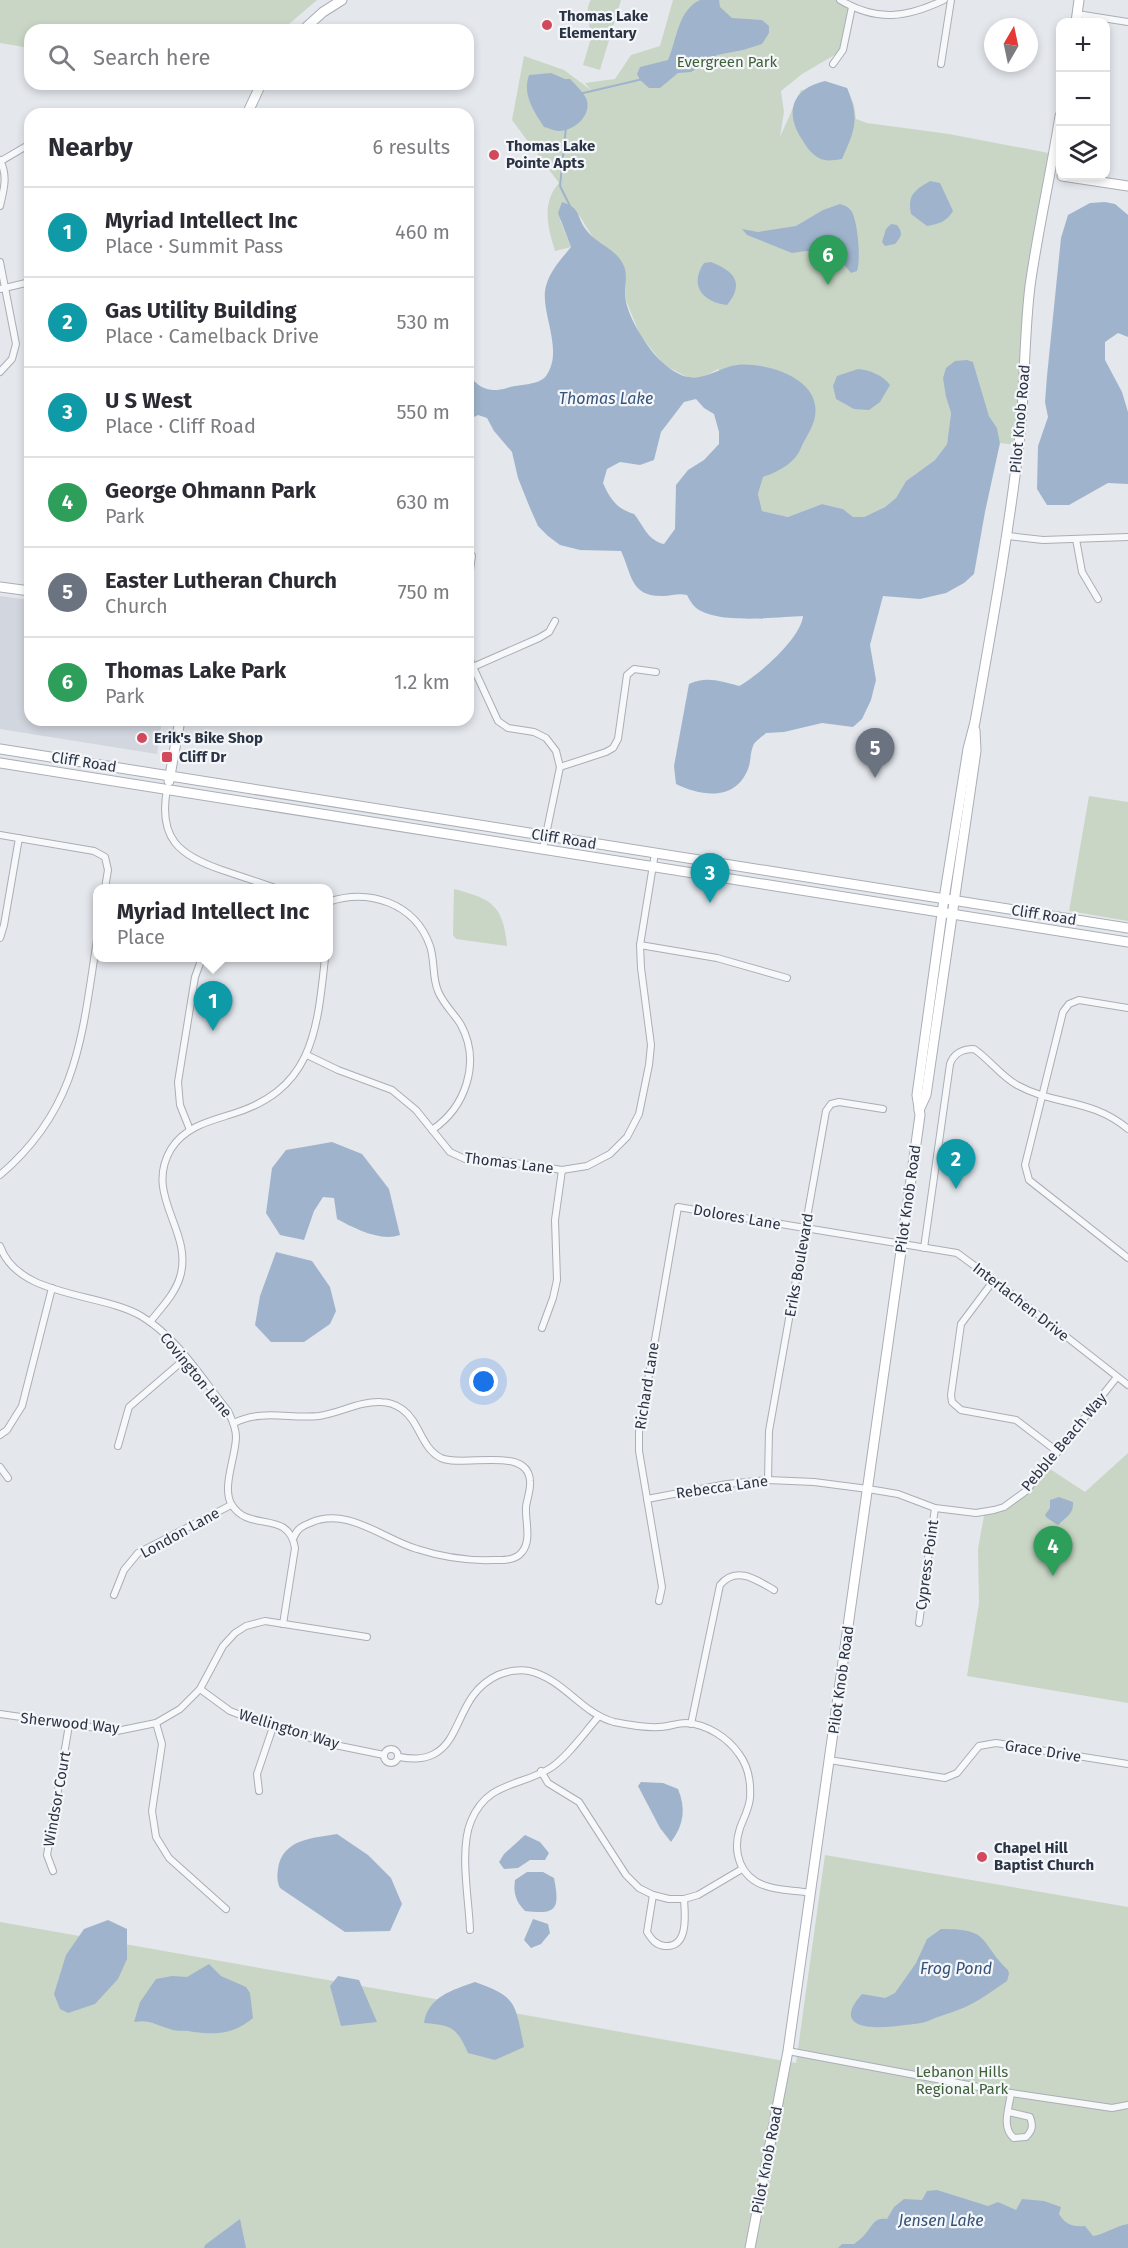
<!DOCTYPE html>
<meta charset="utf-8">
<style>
:root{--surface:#fff;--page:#f7f7f7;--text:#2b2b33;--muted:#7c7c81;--line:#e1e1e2;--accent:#d1495b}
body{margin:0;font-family:"Fira Sans",sans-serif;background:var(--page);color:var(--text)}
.controls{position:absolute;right:18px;top:18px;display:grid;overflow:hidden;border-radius:12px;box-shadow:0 3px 9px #0003}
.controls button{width:54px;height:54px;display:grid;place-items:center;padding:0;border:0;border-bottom:2px solid var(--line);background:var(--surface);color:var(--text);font:30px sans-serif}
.compass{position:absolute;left:984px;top:18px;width:54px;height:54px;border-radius:50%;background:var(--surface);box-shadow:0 3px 9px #0003;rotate:9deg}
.you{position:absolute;left:484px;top:1382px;width:21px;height:21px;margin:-15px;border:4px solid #fff;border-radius:50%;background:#1a73e8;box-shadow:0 0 0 9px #1a73e833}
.badge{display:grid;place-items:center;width:39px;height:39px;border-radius:50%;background:var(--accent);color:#fff;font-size:20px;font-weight:700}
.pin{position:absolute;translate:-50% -50px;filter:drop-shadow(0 2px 3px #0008)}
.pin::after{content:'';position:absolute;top:32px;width:21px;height:18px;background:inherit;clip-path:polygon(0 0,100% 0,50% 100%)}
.popup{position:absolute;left:93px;top:884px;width:240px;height:78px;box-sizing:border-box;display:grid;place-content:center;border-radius:12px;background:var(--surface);filter:drop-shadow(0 2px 4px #0005);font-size:20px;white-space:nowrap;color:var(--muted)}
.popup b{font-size:22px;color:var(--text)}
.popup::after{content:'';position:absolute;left:50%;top:100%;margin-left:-12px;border:12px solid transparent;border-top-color:var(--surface)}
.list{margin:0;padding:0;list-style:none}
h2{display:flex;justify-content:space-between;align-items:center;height:78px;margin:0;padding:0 24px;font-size:26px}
h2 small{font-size:20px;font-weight:400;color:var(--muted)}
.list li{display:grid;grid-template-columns:39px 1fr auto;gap:18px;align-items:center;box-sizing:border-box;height:90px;padding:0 24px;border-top:2px solid var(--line)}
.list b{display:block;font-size:22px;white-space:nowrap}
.list p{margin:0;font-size:20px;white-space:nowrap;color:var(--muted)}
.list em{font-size:20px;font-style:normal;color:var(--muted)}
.icon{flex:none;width:33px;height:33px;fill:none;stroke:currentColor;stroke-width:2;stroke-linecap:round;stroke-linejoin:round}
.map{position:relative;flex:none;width:1128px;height:2248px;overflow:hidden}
.search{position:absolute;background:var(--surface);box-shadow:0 3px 9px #0003;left:24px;top:24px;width:450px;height:66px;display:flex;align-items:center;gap:15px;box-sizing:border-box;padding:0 21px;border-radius:18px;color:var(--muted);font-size:22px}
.panel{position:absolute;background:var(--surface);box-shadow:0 3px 9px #0003;left:24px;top:108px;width:450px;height:618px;border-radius:18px}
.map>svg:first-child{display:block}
</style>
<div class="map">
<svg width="1128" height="2248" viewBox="0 0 1128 2248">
<rect width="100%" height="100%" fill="#e4e7ec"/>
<path fill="#d2d6de" d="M0 596 30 600V720H162L157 754 0 729Z"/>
<g fill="#c9d6c5">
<path d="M0 0H317L282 30H30V48L0 43Z"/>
<path d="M591 0H621L600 70 583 65 591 38 588 36C593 23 583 12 591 0Z"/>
<path d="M673 0H840L852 7 843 50 802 74 781 91 784 112 780 137 801 90 847 88 854 105 856 119 867 123 949 134 1054 154 1038 231 1019 445 1000 443 997 428 989 416 973 362 946 397 951 413 947 444 935 460 906 481 896 498 885 507 864 517H853L843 509 822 504 788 517 762 511 758 494 763 476C784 470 796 460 805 440L718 369 704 377H687L664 365 640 335 625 298 626 282 595 241 579 215 560 220 571 247 555 251C548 228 541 203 559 183L512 120 524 56 564 70 591 90 585 83 615 79 631 55 660 46Z"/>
<path d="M1089 796 1128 802V921L1069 911Z"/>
<path d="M454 889C492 899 503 905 507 946L456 939 453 935Z"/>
<path d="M1128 1453V1703L967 1676 979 1603 978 1549 985 1510 1010 1503 1047 1467 1085 1492Z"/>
<path d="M825 1855 1128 1907V2248H0V1922L796 2063Z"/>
</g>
<g fill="#9fb4cc" fill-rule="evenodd">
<path d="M700 0H719L720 7 732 18 762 20 769 26V33L762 44 743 50 717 55 691 72 678 73 660 88H649L640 80 637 74 640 67 668 60C677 39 678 10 700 0Z"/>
<path d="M551 73 565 79H570C575 84 583 92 586 98 593 114 575 131 559 131 554 131 549 128 544 127 534 111 522 95 529 75Z"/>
<path d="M825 81 847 88C860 119 855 130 842 159 834 160 826 162 819 158 812 154 807 148 803 141 784 113 791 89 825 81Z"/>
<path d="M930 181 940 183 953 211C946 222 939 224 927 226L911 214C907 195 915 190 930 181Z"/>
<path d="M562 202C582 208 576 218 587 231 598 245 615 248 623 264 628 273 625 285 625 295 626 314 644 342 656 356 663 364 678 376 689 377 706 380 720 367 737 365 762 362 811 375 815 405 818 422 807 434 801 448 795 463 778 472 763 477L758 494 762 511 788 517 822 504 843 509 853 517H864L885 507 896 498 906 481 935 460 947 444 951 413 946 397 943 378 946 368 955 361 967 360 973 362 989 416 997 428 1000 443 985 512 974 574 964 583 946 593 920 599 883 596 870 645 876 680 871 700 862 719 853 727 822 723 784 732 766 733C762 737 755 741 753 746 750 753 751 762 748 769 735 802 701 796 676 784L674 766 689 684C706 676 721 681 739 686 758 676 801 638 803 616 776 617 716 625 695 607 692 604 689 599 687 595 678 593 672 596 663 596 630 597 632 574 621 551L580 550 560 545 548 536 538 526 530 508 518 478 512 452 494 431 487 418 478 415 468 420V374C480 389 489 393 507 388 518 384 538 386 546 376 565 350 539 311 546 286 550 271 562 258 571 247L558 213ZM696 399 704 408 714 414 719 432V444L704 460 688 470 676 485 675 529 664 544C647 540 644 526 634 514 617 509 610 499 603 483L607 469 620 462 640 465 654 460 661 432 684 402Z"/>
<path d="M1105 202 1115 204 1128 215V337L1118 333 1105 342V360L1122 392 1128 412V484L1108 483 1069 505H1047L1037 489 1038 446 1048 417 1045 402 1047 376 1061 238 1068 215 1090 203Z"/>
<path d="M840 204C846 206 849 207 852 212 858 224 861 259 857 271L851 273 836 255 806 251 792 253 747 235 742 229 758 232 796 226 823 210Z"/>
<path d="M891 224 897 225C903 233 902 236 895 244L885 246 882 242 886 229Z"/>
<path d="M711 262C734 271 745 283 727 305 702 302 689 285 704 263Z"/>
<path d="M858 369C869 370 883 375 890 385L880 402 869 410 854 409 836 399 833 386 837 376Z"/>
<path d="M332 1142 362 1154 389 1189 400 1235C380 1242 354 1228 337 1219L334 1198 323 1197 314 1211 304 1240 280 1235 266 1213 272 1168 286 1150Z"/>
<path d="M276 1252 312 1261 330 1287 336 1311 330 1324 304 1342H271L255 1325 260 1296Z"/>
<path d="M1059 1497 1073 1502C1074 1514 1066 1517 1058 1525L1047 1518 1045 1515 1050 1508V1500Z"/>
<path d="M641 1782 663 1783 678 1789C686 1808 684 1825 671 1842L660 1828 638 1786Z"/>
<path d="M337 1834 368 1855 391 1878 402 1904 390 1931 345 1932 280 1888C277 1882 277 1876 278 1869 282 1839 313 1838 337 1834Z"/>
<path d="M525 1835 540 1842 549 1853 545 1860H530L518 1868 504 1869 499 1862 504 1854Z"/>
<path d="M527 1872H543L554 1878C560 1909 557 1915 525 1911 516 1902 513 1893 515 1880Z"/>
<path d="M533 1919 548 1924 550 1933 541 1944 531 1948 524 1940Z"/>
<path d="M108 1920 127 1929V1959L118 1979 95 2004 68 2013 60 2009 54 1994 66 1955 84 1929Z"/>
<path d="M941 1929C992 1929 978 1941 1008 1970L1009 1974 1007 1981C993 1990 978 2002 963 2008 951 2013 939 2016 928 2021 921 2024 912 2024 905 2025 881 2029 828 2032 862 1994L885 1998 895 1993 916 1963 927 1939Z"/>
<path d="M209 1964 221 1976 246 1987 250 1993 253 2018C234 2034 217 2035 194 2032 186 2030 178 2032 170 2029 156 2025 149 2019 134 2022L140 2002 156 1979 172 1976 187 1977Z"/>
<path d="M338 1976 359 1980 377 2022 341 2026 330 1986Z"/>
<path d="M475 1982C518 1997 515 2004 524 2047L495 2060 468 2053C457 2028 452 2025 424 2023 428 1997 452 1990 475 1982Z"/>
<path d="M937 2190 988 2206 998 2202 1016 2210 1022 2199 1044 2201 1061 2207 1059 2214C1066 2225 1073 2227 1085 2226L1093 2236C1106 2234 1115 2226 1128 2224V2248H838L842 2244H854C858 2241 863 2237 866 2233 873 2225 874 2217 887 2219L894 2207 904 2199 922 2200 927 2191Z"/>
<path d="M240 2219 246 2248H204L205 2245Z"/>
</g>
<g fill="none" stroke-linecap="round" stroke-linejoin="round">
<g stroke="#9fb4cc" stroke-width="2">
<path d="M579 94 643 79"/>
<path d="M566 127 560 186 570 206"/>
</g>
<g stroke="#a9aeb7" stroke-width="8">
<g id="street">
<path d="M840 0C877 22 906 18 944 0"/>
<path d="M1077 14 1128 22"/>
<path d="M833 64 843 50 852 7"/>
<path d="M941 64 951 0"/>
<path d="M0 160C8 176 4 189 0 206"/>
<path d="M1 161 30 144"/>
<path d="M0 262 16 344 12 359 0 372"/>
<path d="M0 289 30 282"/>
<path d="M1008 536 1043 540 1128 537"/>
<path d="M1076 539 1082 572 1098 599"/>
<path d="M468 584 472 556"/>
<path d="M468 656 498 721 508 728 534 732 546 738 556 751 560 767 543 849"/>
<path d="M473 667 539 638 549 632 555 621"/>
<path d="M560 767 606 752 613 748 618 739 627 675 634 669 656 672"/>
<path d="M167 789C158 839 179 855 222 870 240 876 258 882 275 888"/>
<path d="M0 835 94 851 105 857 108 870 105 888"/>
<path d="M328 902C369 888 415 903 430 946 435 961 432 977 438 991 443 1004 454 1013 461 1025 481 1062 466 1107 432 1130"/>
<path d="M0 938 4 925 19 838"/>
<path d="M640 945 717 958 787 978"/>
<path d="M1128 1008 1079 1000 1069 1004 1063 1012 1025 1165 1029 1180 1128 1258"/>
<path d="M307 1055 338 1070 392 1090 416 1110 450 1152 465 1159 503 1161 562 1170 587 1166 610 1154 627 1137 639 1114 649 1065 651 1045 641 968 640 945 655 853"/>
<path d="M190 1130 180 1105 178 1082 195 977 202 958"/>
<path d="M0 1175C81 1106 82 1031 98 934"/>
<path d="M0 1246C18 1298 100 1292 141 1316 177 1337 202 1379 228 1411 232 1420 236 1427 236 1437 236 1456 221 1489 232 1505 249 1533 289 1509 295 1548L283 1624"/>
<path d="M924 1248 950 1064C954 1053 962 1049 974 1049 989 1059 1001 1076 1017 1085 1055 1106 1091 1098 1128 1129"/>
<path d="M994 1280 961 1324 951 1395 952 1402 961 1410 1016 1420 1058 1452"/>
<path d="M150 1322C161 1308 175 1294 180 1277 194 1231 143 1196 171 1149 184 1128 206 1122 229 1115 312 1091 317 1034 325 958"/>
<path d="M542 1328 553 1298 557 1280 555 1220 562 1170"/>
<path d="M234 1423C261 1409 290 1419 319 1416 340 1413 360 1401 381 1402 388 1402 396 1405 402 1409 420 1422 421 1448 441 1458 463 1468 528 1445 530 1481 531 1489 527 1499 526 1507 525 1521 532 1540 522 1552 515 1561 503 1560 493 1560 467 1561 442 1557 417 1549 383 1539 347 1506 310 1523 302 1526 297 1529 294 1537"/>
<path d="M0 1435 7 1430 22 1406 52 1288"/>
<path d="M118 1446 129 1407 186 1358"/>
<path d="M0 1467 8 1478"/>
<path d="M768 1480 769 1431 826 1111 831 1104 839 1102 883 1109"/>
<path d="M647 1499 727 1484 768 1480 814 1482 868 1489 898 1494 935 1508 976 1513 994 1510 1004 1507 1026 1491 1117 1377"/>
<path d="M114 1595 124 1570 138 1553 231 1505"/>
<path d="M659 1601 662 1587 639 1451V1432L678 1207 957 1253 994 1280 1128 1385"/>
<path d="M919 1623 935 1508"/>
<path d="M200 1689 230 1711 273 1727 330 1744 384 1755"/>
<path d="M0 1714 117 1731 156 1723 180 1709 200 1689 223 1646 235 1633 246 1626 265 1621 367 1637"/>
<path d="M156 1723 162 1744 152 1811 156 1837 169 1858 226 1909"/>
<path d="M691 1724 720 1585C736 1565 757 1580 774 1590"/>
<circle cx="391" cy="1756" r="7"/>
<path d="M399 1757C411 1759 422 1760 434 1754 463 1739 457 1694 498 1675 507 1671 520 1669 529 1671 564 1679 581 1713 614 1722 629 1725 644 1728 659 1727 668 1727 677 1723 686 1723 707 1724 728 1738 739 1754 748 1766 751 1783 750 1798 749 1809 744 1817 740 1828 732 1852 740 1878 766 1886 779 1891 796 1890 811 1893"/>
<path d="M829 1760 945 1778 957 1773 979 1746 996 1743 1128 1764"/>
<path d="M541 1771 548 1783 579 1802 626 1875 639 1888 653 1895 669 1899H684L698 1895 742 1869"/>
<path d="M259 1791 257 1774 273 1727"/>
<path d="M53 1871 47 1855 69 1725"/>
<path d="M653 1895 647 1932C652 1940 656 1945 665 1946 689 1948 685 1914 684 1899"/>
<path d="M470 1930C469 1899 459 1850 471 1821 488 1780 522 1787 552 1767 570 1754 584 1733 599 1716"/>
<path d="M788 2051 1011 2093 1112 2108 1128 2105"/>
<path d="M1009 2112 1030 2117C1033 2125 1033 2130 1026 2137L1014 2138C1001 2128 1009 2108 1011 2093"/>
</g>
</g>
<g stroke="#a9aeb7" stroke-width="11">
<g id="secondary">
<path d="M1076 22 1079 0"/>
<path d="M303 30 323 12 342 0"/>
<path d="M247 114 261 84"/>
<path d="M1062 176 1128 186"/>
<path d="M0 587 30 591"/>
<path d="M0 749 1128 928"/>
<path d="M0 763 1128 942"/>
<path d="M169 781 180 720"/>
<path d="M919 1110 926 1095 976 751 975 730"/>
<path d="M750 2248 788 2051 902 1244 920 1115 917 1095 944 899 968 749 975 722C992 626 1009 532 1020 435 1025 386 1024 335 1030 286 1038 229 1051 173 1060 116"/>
</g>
</g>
<use href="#street" stroke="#f7f8fa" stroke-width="6"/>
<use href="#secondary" stroke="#fff" stroke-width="9"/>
</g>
<g fill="#d1495b" stroke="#f4f6f9" stroke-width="2">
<circle cx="547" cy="25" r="6"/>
<circle cx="494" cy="155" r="6"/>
<circle cx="142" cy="738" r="6"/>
<rect x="161" y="751" width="12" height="12" rx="3"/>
<circle cx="982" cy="1857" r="6"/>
</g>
<g text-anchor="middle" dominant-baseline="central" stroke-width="4.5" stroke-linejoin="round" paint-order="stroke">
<g font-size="15" font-weight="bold" fill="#2b3445" stroke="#f4f6f9" text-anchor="start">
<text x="559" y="16">Thomas Lake<tspan x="559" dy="17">Elementary</tspan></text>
<text x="506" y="146">Thomas Lake<tspan x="506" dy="17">Pointe Apts</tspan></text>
<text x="154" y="738">Erik's Bike Shop</text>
<text x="179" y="757">Cliff Dr</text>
<text x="994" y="1848">Chapel Hill<tspan x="994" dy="17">Baptist Church</tspan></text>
</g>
<g font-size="15" fill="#3f6138" stroke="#f4f6f9">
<text x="727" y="62">Evergreen Park</text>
<text x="962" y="2072">Lebanon Hills<tspan x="962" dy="17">Regional Park</tspan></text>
</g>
<g font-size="15" fill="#2b3445" stroke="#f4f6f9">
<text transform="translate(1020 419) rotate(-85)">Pilot Knob Road</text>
<text transform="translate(84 762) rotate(9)">Cliff Road</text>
<text transform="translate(564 839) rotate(9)">Cliff Road</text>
<text transform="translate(1044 915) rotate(9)">Cliff Road</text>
<text transform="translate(509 1163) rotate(7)">Thomas Lane</text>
<text transform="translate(908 1199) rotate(-82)">Pilot Knob Road</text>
<text transform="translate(737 1217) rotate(10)">Dolores Lane</text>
<text transform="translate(799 1265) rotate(-80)">Eriks Boulevard</text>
<text transform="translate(1021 1302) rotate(38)">Interlachen Drive</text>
<text transform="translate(196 1375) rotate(51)">Covington Lane</text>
<text transform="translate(647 1386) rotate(-81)">Richard Lane</text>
<text transform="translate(1064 1442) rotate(-50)">Pebble Beach Way</text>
<text transform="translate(722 1487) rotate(-8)">Rebecca Lane</text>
<text transform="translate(180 1533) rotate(-29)">London Lane</text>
<text transform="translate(927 1565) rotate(-82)">Cypress Point</text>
<text transform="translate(841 1680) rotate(-82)">Pilot Knob Road</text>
<text transform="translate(70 1723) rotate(6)">Sherwood Way</text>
<text transform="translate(289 1729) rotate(17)">Wellington Way</text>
<text transform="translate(1043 1751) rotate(9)">Grace Drive</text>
<text transform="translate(57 1799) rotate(-80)">Windsor Court</text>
<text transform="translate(767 2160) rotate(-79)">Pilot Knob Road</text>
</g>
<g font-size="16" font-style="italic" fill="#34527a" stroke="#f4f6f9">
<text x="606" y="398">Thomas Lake</text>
<text x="956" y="1968">Frog Pond</text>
<text x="941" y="2220">Jensen Lake</text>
</g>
</g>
</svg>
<div class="controls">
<button>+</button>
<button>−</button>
<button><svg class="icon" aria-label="layers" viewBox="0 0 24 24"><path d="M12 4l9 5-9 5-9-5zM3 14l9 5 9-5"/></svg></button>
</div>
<svg class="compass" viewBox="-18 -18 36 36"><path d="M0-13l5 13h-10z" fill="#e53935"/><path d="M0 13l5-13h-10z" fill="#7c7c81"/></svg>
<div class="you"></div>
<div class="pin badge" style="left:213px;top:1031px;background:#0f9aa8">1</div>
<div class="popup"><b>Myriad Intellect Inc</b>Place</div>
<div class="pin badge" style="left:956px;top:1189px;background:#0f9aa8">2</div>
<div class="pin badge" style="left:710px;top:903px;background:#0f9aa8">3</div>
<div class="pin badge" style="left:1053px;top:1576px;background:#2e9e5b">4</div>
<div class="pin badge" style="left:875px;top:778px;background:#6b7280">5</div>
<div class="pin badge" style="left:828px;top:285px;background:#2e9e5b">6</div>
<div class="search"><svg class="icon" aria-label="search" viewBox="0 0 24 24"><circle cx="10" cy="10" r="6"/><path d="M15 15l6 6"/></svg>Search here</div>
<section class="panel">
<h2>Nearby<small>6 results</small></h2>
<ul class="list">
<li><span class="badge" style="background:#0f9aa8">1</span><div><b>Myriad Intellect Inc</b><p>Place · Summit Pass</p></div><em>460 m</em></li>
<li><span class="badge" style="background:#0f9aa8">2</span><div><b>Gas Utility Building</b><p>Place · Camelback Drive</p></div><em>530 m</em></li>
<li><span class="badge" style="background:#0f9aa8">3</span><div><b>U S West</b><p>Place · Cliff Road</p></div><em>550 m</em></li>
<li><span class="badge" style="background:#2e9e5b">4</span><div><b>George Ohmann Park</b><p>Park</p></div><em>630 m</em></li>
<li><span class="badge" style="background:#6b7280">5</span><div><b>Easter Lutheran Church</b><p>Church</p></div><em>750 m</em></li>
<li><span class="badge" style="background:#2e9e5b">6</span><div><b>Thomas Lake Park</b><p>Park</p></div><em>1.2 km</em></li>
</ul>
</section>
</div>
